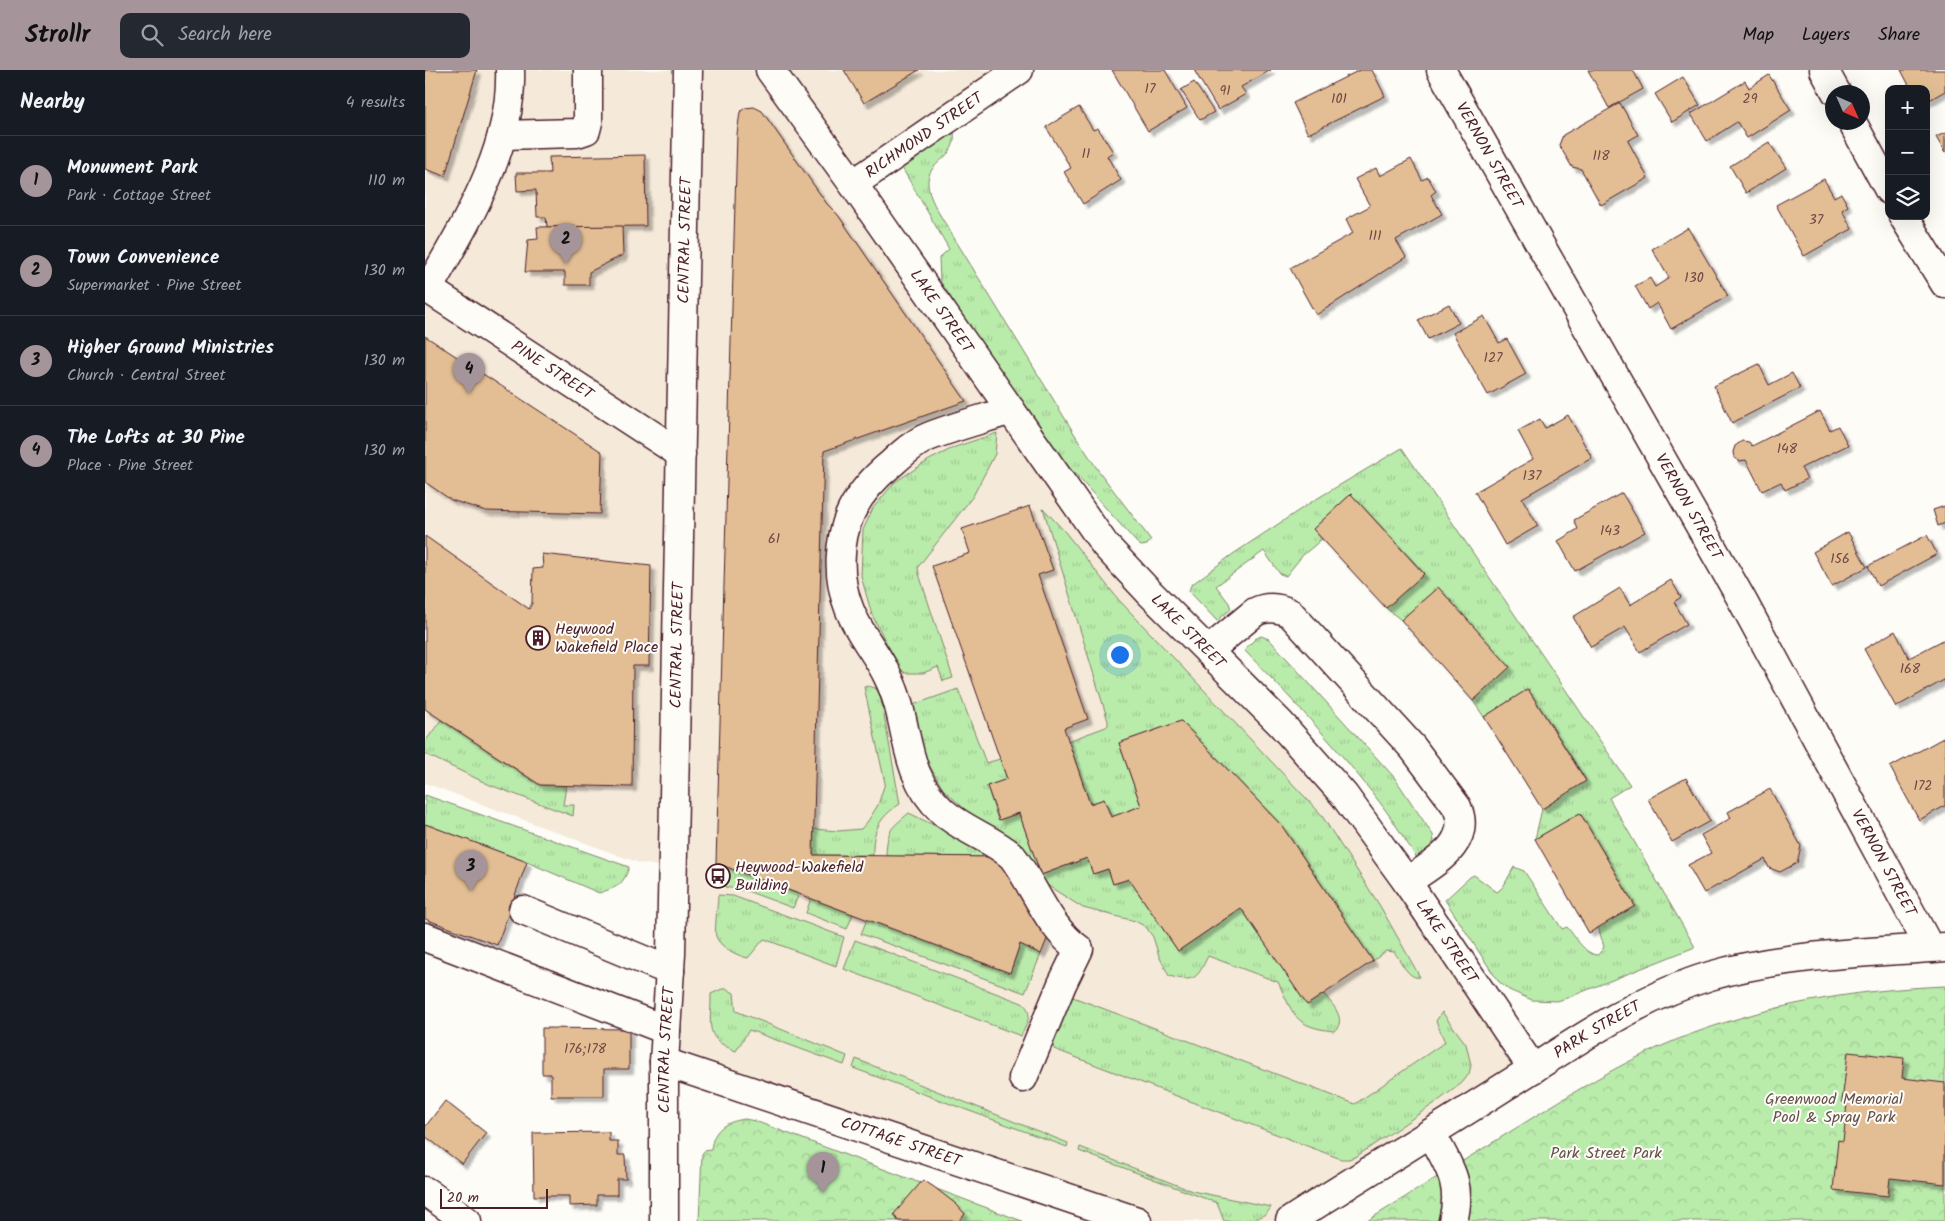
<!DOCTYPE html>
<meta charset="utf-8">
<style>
:root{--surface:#171b24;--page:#242831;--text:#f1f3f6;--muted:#9ea1a6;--line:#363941;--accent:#a6949b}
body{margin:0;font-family:Kalam,sans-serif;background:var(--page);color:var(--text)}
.controls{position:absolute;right:15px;top:15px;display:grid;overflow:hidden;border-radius:10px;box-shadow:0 5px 20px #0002}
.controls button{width:45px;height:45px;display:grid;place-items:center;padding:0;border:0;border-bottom:1px solid var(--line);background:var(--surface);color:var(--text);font:25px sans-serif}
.compass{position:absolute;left:1400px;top:15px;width:45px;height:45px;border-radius:50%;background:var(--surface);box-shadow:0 5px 20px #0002;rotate:135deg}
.scale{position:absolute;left:15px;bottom:12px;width:108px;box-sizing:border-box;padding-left:5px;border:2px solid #4a1f2b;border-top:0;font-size:14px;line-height:18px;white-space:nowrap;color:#4a1f2b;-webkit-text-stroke:4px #fdfcf7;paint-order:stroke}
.you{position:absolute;left:694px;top:584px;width:18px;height:18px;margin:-12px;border:4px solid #fff;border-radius:50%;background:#1a73e8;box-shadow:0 0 0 8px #1a73e833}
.badge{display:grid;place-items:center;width:32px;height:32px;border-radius:50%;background:var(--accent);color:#111;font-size:16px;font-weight:700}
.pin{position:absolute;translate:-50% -41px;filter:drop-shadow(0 1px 2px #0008)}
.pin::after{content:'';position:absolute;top:26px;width:18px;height:15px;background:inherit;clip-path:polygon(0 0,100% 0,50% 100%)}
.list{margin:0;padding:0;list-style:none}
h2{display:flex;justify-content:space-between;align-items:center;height:65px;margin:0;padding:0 20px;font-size:21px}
h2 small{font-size:16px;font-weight:400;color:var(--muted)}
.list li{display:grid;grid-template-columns:32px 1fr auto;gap:15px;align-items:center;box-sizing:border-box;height:90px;padding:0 20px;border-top:1px solid var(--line)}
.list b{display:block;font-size:19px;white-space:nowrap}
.list p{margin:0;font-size:16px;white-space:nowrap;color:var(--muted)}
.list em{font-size:16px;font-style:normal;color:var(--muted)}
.icon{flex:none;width:28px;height:28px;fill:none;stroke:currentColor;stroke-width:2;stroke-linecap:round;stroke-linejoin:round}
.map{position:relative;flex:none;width:1520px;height:1151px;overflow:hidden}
header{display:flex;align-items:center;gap:30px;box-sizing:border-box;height:70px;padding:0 25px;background:var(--accent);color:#111}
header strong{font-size:24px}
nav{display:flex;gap:28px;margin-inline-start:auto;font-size:18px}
.search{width:350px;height:45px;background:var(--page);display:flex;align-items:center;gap:12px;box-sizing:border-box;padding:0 18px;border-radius:10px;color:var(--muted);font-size:19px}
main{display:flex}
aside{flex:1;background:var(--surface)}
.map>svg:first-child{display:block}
</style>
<header>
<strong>Strollr</strong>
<div class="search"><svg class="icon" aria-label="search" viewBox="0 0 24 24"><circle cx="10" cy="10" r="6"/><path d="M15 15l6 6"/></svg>Search here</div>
<nav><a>Map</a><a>Layers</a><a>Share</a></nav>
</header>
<main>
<aside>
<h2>Nearby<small>4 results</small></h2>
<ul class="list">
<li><span class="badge">1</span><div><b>Monument Park</b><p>Park · Cottage Street</p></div><em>110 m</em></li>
<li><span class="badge">2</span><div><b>Town Convenience</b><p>Supermarket · Pine Street</p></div><em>130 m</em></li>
<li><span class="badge">3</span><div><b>Higher Ground Ministries</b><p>Church · Central Street</p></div><em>130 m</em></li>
<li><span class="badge">4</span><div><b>The Lofts at 30 Pine</b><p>Place · Pine Street</p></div><em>130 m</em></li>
</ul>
</aside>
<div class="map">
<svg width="1520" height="1151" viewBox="0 0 1520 1151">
<defs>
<pattern id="grass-tufts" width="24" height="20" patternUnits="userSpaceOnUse" patternTransform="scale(1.25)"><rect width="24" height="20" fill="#b9ebab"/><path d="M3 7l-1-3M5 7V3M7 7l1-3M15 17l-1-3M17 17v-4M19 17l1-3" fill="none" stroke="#a1c993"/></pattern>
<pattern id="forest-crowns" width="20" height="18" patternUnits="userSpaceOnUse" patternTransform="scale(1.25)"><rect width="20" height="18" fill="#b9ebab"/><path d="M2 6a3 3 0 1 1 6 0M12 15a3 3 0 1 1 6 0" fill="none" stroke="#a1c993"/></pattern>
<filter id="shadow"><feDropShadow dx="4.5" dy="4.5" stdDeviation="1" flood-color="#0004"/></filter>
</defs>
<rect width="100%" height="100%" fill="#fdfcf7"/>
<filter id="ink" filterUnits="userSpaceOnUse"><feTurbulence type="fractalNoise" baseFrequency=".02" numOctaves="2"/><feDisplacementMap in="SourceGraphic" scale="10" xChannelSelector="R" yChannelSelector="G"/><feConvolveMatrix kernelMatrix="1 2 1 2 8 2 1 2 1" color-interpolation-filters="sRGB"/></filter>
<g filter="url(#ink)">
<path fill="#f5e9d9" d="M0 0H594L428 114 680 475 870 669 1108 999 865 1151H712L239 992 247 798 214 793 0 713Z"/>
<g fill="url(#grass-tufts)" stroke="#82856b">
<path d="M529 61C533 91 501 89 503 115 504 126 510 136 515 145L652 368 673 400 726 470 722 475 716 476 712 473 636 388 587 322 515 211 514 188 524 179 476 96Z"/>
<path d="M572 363 570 384 548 426 493 497 494 504 528 608 518 611 513 597 498 603H480L474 597 447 545 436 506 438 460 448 438 470 412 504 390 530 377Z"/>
<path d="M977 378 1205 715 1184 728 1270 877 1142 928 1132 931 1107 930 1084 920 1073 911 1020 830 1045 807 1049 805 1072 822 1078 817 1089 797 1099 801 1137 859 1142 857C1150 866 1160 885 1173 885L1179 877 1173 857 1210 836 1155 743 1110 769 1117 739 1161 710 1103 619 1059 647 1048 631 1084 597 1013 517 976 550 961 538 999 503 926 424 888 459 897 469 877 486 861 506 855 504 839 481 791 516 804 533 806 539 792 551 764 521 766 515 808 484 888 431Z"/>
<path d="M618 438 640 462 693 529 895 743 955 836 995 907C983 910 976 890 969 882L961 881 948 891 857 756 756 651 694 673 716 736 686 747 679 729 665 734 643 671 681 657 683 655V651Z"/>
<path d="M836 566 844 569 969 707 1008 765 1009 771 1005 777 992 788C980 770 969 751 956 734 914 679 867 629 819 580L830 569Z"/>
<path d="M443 616 450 618 455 623 475 734C454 747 447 762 448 785H388V759L413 761 436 759 443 751 453 735 460 713 439 617Z"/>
<path d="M533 619 561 693 575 689 582 709 562 716 573 750 594 743 616 805 662 788 668 804 683 799 688 814 704 809 753 881 816 838 882 935 899 924C907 934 923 950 909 961 869 957 869 945 853 912L783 886C772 908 771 913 744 906L734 886 728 867 721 857 710 851 658 838 622 815 518 719 496 681 488 635Z"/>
<path d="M16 650 115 715 141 716 138 735H149L148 746 65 715 0 684V672Z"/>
<path d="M0 725 204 797C198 816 192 817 174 823L102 792 0 754Z"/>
<path d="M484 743 573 787 461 786C462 760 465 759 484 743Z"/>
<path d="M299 795 374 824 368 838 322 821 300 817Z"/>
<path d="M293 825 308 826 419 867 411 896 339 869 323 888C313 886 294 877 291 866 289 862 293 833 293 825Z"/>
<path d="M386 828 428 844 422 859 381 843Z"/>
<path d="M442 849 585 903 595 874 616 884 600 923 436 864Z"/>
<path d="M430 870 597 933C610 942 601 955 596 966L419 899Z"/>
<path d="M297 919H302L309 923 311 941 422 986 419 995 324 960 311 981C279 969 286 956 286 927V924Z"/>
<path d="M640 924 930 1034 1020 972 1011 951 1017 942 1041 974 1046 995 1044 1004 1037 1013 1013 1031 932 1086 924 1089H916L629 979 627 969Z"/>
<path d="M431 989 643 1073 642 1077 428 998Z"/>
<path d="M655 1077 767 1121 846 1137C840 1151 816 1151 799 1151L792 1133 654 1081Z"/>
</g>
<g fill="url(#forest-crowns)" stroke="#82856b">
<path d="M1520 916V1151H942C993 1119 1044 1087 1096 1055 1146 1024 1196 992 1251 970 1339 935 1426 920 1520 916Z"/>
<path d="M320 1049 330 1051 597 1151H274L277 1084 279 1081 286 1080C288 1059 300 1052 320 1049Z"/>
</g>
<g fill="#e3be94" stroke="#4a1f2b" filter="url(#shadow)">
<path d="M0 0H52L20 106 0 99Z"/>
<path d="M419 0H494L439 33Z"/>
<path d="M687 0H740L762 38 723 61Z"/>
<path d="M769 0H846L816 17 821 24 793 40Z"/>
<path d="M935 0H947L960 26 883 64 868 33Z"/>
<path d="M1163 0H1208L1218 19 1184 38Z"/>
<path d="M1476 0H1520V21L1501 32V19H1486Z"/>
<path d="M1344 5 1366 40 1322 68 1312 52 1282 71 1266 44 1320 11 1324 18Z"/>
<path d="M1258 7 1275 35 1247 52 1230 24Z"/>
<path d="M769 12 789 42 775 50 756 20Z"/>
<path d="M1195 33 1213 65 1203 71 1223 108 1176 135 1156 99 1147 97 1134 75 1138 65Z"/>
<path d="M329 37 337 41 402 134 413 145 541 331 399 381 388 785 573 787 624 864 616 884 595 874 585 903 291 793 312 64 315 42 320 38Z"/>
<path d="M654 37 668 60 673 58 688 82 682 86 696 110 658 134 639 102 646 98 621 57Z"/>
<path d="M1520 63V83L1511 67Z"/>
<path d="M1344 72 1361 98 1321 123 1305 96Z"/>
<path d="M220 85 221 156 122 157 121 147H112L111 120 92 121 91 103H125L124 87Z"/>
<path d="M986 89 997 110 1003 107 1011 121 1006 125 1017 144 971 170 981 187 891 245 865 198 928 163 921 149 945 136 930 109 951 98 955 106Z"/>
<path d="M1399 109 1409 127 1416 123 1423 136 1417 140 1427 159 1379 186 1351 135Z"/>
<path d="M197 156 198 185 164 202V215H140V202H100L103 170 113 169 112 157Z"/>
<path d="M1263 158 1303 226 1246 259 1232 233 1223 239 1210 216 1225 208 1230 217 1244 208 1227 179Z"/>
<path d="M1024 234 1034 253 1003 269 993 250Z"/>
<path d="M1059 246 1074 273 1082 269 1101 304 1063 325 1028 263Z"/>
<path d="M0 266 177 382 175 444 61 441 26 430 0 412Z"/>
<path d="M1334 294 1344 315 1367 303 1375 318 1307 353 1289 316Z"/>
<path d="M1395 341 1405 360 1413 356 1423 375 1376 398 1382 409 1360 420 1356 412 1337 421 1321 390 1314 391 1309 388 1308 382 1310 376 1317 371 1324 372 1327 376Z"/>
<path d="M1143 345 1167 388 1097 428 1113 456 1080 475 1050 422 1108 389 1093 361 1115 349 1120 358Z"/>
<path d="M1197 423 1220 462 1150 501 1133 471 1153 459 1149 450Z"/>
<path d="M926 424 999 504 961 538 888 459Z"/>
<path d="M605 436 628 500 613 505 663 649 639 658 665 734 679 729 686 747 716 736 694 673 756 651 857 756 948 891 882 935 816 838 753 881 704 809 688 814 683 799 668 804 662 788 616 805 594 743 574 750 562 716 582 709 507 496 545 483 537 459Z"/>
<path d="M1520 436V453L1513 456 1508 440Z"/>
<path d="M1423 462 1442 497 1407 516 1388 482Z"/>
<path d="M1502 465 1512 484 1453 516 1443 496Z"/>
<path d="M0 466 104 539 107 533 108 499 118 498 117 484 226 496 224 596H208L207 717 115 715 0 639Z"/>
<path d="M1246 510 1256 527 1249 532 1262 554 1215 582 1200 557 1166 577 1148 547 1195 518 1205 535Z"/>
<path d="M1013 517 1085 597 1048 631 976 550Z"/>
<path d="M1470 561 1484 588 1520 569V612L1519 610 1471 637 1439 579Z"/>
<path d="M1103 619 1161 711 1117 739 1059 647Z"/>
<path d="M1520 667V736L1494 750 1465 697Z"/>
<path d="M1261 708 1285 751 1247 772 1223 729Z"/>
<path d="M1345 719 1376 776 1372 793 1355 802 1344 798 1340 789 1279 823 1263 795 1286 783 1276 765 1306 748 1303 742Z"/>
<path d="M1155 743 1210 836 1164 863 1110 769Z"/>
<path d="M0 754 102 792 72 875 0 849Z"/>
<path d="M117 958 204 959V999H179V1026H126V1004H117Z"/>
<path d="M1423 982 1479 988 1477 1008 1520 1013V1114L1465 1108 1463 1126 1408 1120 1413 1070 1418 1071 1420 1055 1422 1032H1417Z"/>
<path d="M20 1031 61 1063 37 1094 0 1066V1057Z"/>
<path d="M184 1062V1071H193V1085H200L201 1109H192V1125H172V1135L144 1136V1126H109L108 1063Z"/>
<path d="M498 1110 509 1117 531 1134 540 1144 534 1151H473L469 1144Z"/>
</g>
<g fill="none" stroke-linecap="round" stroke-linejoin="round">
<g stroke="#4a1f2b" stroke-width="31">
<g id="minor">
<path id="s1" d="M345 0 428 114 680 475 723 521 856 654 919 725 982 812 1108 999"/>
<path id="s2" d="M1016 0 1317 530 1505 878"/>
<path d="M1399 0 1411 22"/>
<path d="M1427 52 1464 120"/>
<path d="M77 65 152 63 161 60 163 52V0"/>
<path id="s3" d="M428 114 594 0"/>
<path d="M1478 146 1520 214"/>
<path id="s4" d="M0 217 256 384"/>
<path d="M3 219C41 152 88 79 85 0"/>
<path d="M586 340C559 349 530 356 503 367 490 372 477 384 467 393 451 406 435 423 426 442 413 471 412 508 424 538 433 563 452 583 463 607 486 653 475 701 517 741 538 760 566 768 587 786 609 815 623 858 654 879L637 914 598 1008"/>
<path d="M783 581 830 542C842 536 853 537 865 543L988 678 1032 737C1048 774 1008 793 982 812"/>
<path d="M98 840 245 901"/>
<path d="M0 867 241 960"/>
<path id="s5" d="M239 992 712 1151"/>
<path d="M1006 1063C1023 1095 1038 1113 1028 1151"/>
<path d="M0 1121 42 1151"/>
<path id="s6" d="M865 1151C937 1105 1010 1061 1082 1015 1147 975 1211 928 1285 906 1361 884 1441 883 1520 877"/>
</g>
</g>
<g stroke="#4a1f2b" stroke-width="31">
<g id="major">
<path id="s7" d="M239 1151V992L246 884 263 0"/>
</g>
</g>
<use href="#minor" stroke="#fdfcf7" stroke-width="28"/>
<use href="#major" stroke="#fdfcf7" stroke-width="28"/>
</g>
</g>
<defs>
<g id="building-ring" transform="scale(1.25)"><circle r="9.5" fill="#fdfcf7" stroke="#4a1f2b" stroke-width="1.5"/><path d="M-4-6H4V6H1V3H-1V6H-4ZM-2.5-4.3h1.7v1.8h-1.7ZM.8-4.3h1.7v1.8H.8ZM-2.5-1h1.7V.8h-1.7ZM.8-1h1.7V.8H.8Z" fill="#4a1f2b"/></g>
<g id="bus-ring" transform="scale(1.25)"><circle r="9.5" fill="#fdfcf7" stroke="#4a1f2b" stroke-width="1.5"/><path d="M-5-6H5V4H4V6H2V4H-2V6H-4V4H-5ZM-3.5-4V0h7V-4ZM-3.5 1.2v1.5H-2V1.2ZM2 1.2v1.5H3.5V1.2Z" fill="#4a1f2b"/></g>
</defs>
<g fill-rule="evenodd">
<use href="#building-ring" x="113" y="568"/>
<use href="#bus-ring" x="293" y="806"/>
</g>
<g text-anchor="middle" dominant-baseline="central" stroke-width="4" stroke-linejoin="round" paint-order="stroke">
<g font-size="14" fill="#704745">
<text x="725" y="19">17</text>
<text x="800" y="21">91</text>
<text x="914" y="29">101</text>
<text x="1325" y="29">29</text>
<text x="661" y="84">11</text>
<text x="1176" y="86">118</text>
<text x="1391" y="150">37</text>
<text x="950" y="166">111</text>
<text x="1269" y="208">130</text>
<text x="1068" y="288">127</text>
<text x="1362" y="379">148</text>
<text x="1107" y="406">137</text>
<text x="1185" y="461">143</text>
<text x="349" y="469">61</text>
<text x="1415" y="489">156</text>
<text x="1485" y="599">168</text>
<text x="1498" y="716">172</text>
<text x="160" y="979">176;178</text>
</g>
<g font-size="16" fill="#4a1f2b" stroke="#fdfcf7">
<text stroke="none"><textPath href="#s3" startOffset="86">RICHMOND STREET</textPath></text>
<text stroke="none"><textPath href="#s2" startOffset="98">VERNON STREET</textPath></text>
<text stroke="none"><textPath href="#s7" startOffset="981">CENTRAL STREET</textPath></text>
<text stroke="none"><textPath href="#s1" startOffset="296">LAKE STREET</textPath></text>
<text stroke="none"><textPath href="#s4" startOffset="152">PINE STREET</textPath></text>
<text stroke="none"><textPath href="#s2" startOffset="502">VERNON STREET</textPath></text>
<text stroke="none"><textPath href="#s1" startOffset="701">LAKE STREET</textPath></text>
<text stroke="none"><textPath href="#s7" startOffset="576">CENTRAL STREET</textPath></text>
<text stroke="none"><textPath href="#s2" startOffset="908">VERNON STREET</textPath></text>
<text stroke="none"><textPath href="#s1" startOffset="1106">LAKE STREET</textPath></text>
<text stroke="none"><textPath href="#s6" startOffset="362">PARK STREET</textPath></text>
<text stroke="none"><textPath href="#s7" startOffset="171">CENTRAL STREET</textPath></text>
<text stroke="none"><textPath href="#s5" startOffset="250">COTTAGE STREET</textPath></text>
</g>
<g font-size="16" fill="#4a1f2b" stroke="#fdfcf7" text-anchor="start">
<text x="130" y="559">Heywood<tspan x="130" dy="18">Wakefield Place</tspan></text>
<text x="310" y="797">Heywood-Wakefield<tspan x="310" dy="18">Building</tspan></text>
</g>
<g font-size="16" fill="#66524b" stroke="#fdfcf7">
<text x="1409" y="1029">Greenwood Memorial<tspan x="1409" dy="18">Pool &amp; Spray Park</tspan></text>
<text x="1181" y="1083">Park Street Park</text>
</g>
</g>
</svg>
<div class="controls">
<button>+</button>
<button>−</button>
<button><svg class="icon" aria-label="layers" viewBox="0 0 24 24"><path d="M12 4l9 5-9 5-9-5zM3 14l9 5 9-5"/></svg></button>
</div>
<svg class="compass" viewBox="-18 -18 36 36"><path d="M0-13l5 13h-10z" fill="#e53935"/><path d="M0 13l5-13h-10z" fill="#9ea1a6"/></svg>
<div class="scale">20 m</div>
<div class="you"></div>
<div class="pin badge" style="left:398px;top:1123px">1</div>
<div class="pin badge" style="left:141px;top:194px">2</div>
<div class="pin badge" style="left:46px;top:821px">3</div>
<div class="pin badge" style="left:44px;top:324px">4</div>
</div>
</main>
